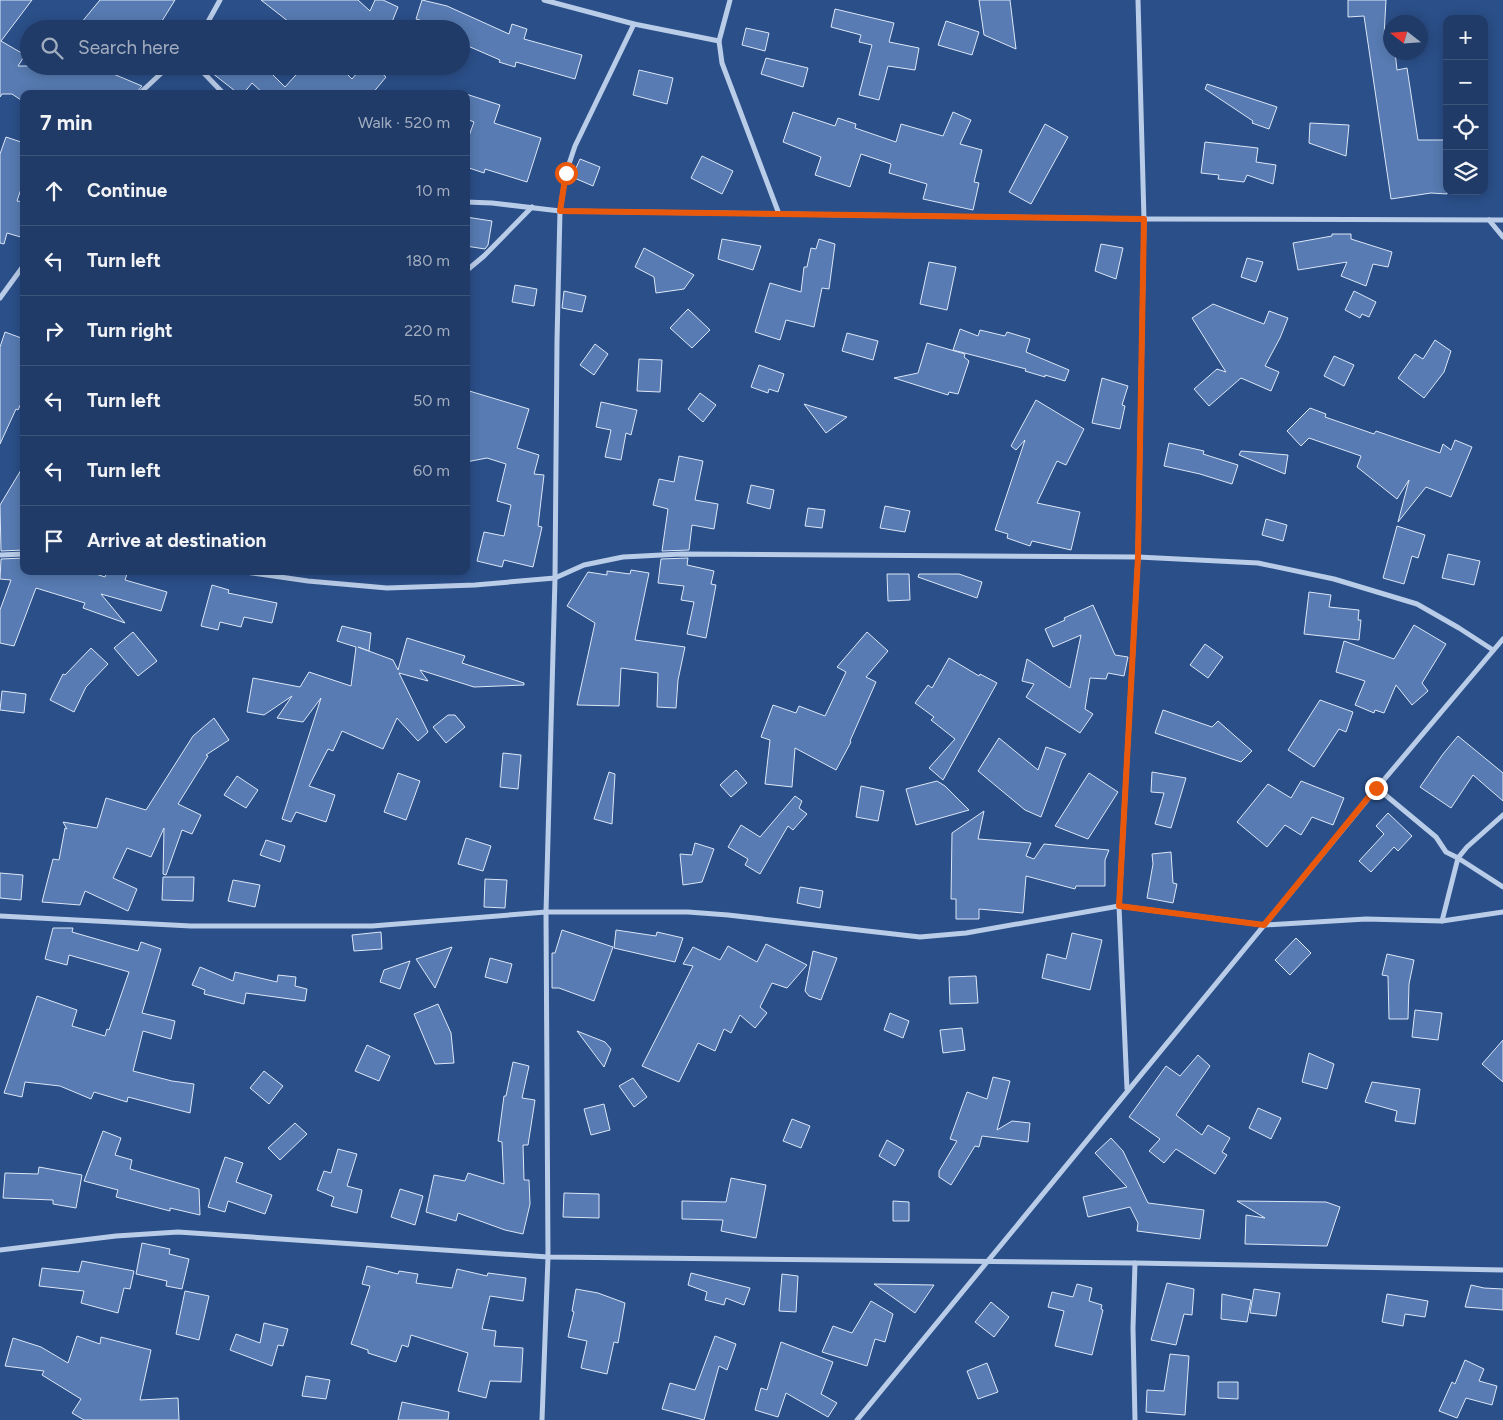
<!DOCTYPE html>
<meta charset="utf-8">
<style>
:root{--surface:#203b67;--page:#28426d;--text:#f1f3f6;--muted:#a2adc0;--line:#3d557b}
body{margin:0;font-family:Figtree,sans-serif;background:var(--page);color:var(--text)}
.controls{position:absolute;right:15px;top:15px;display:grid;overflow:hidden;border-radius:10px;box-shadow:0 2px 12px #0003}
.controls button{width:45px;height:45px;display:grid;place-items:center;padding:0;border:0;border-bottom:1px solid var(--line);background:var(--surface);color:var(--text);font:25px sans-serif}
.compass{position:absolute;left:1383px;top:15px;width:45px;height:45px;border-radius:50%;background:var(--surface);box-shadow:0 2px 12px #0003;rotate:287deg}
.stop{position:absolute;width:15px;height:15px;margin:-11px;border:4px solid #ea580c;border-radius:50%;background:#fff}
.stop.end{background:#ea580c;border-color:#fff;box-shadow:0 1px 5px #0008}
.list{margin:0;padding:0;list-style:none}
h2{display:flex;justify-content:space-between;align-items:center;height:65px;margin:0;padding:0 20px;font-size:21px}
h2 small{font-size:16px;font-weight:400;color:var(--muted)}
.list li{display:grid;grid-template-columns:32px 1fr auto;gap:15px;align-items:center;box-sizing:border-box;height:70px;padding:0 20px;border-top:1px solid var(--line)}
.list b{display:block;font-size:19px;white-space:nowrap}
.list em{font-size:16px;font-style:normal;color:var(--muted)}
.icon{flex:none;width:28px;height:28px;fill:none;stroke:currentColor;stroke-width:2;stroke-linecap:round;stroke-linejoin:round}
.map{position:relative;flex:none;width:1503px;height:1420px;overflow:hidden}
.search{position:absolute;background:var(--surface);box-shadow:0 2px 12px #0003;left:20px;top:20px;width:450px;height:55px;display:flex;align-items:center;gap:12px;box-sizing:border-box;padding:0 18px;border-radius:28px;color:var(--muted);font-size:19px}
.panel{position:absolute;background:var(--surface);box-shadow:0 2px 12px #0003;left:20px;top:90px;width:450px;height:485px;border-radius:10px}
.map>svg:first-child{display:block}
</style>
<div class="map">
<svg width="1503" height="1420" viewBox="0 0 1503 1420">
<rect width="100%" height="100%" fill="#2b4f89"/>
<g fill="#577bb2" stroke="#dce7f7">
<path d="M0 0H32L1 41 25 55 18 66H101L111 73 142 86 135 94H24V102L12 94H2L0 97Z"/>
<path d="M100 0H175L157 29H76Z"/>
<path d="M261 0H358L370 11 375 0H383L398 7 390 27 391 29H284L289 22Z"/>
<path d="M422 0 447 6 509 34 512 24 527 29 524 39 582 55 575 79 516 62 515 67 499 62 500 60 461 43V29H449L416 19Z"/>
<path d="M979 0H1010L1016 49 984 35Z"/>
<path d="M1348 0H1386L1384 36H1388V50H1390V52H1395L1397 70 1407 68 1418 140H1447V194L1431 193 1391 199 1364 16 1348 17Z"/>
<path d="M835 9 894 23 889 42 919 48 915 70 888 66 879 100 859 95 872 45 859 42 861 35 831 27Z"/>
<path d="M946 21 979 32 972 55 938 45Z"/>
<path d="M746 28 769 33 765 51 742 45Z"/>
<path d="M766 58 808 68 803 87 761 74Z"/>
<path d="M203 66H264L285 87 304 66H339L352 79 363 66H374L386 77 372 94H264L252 83 243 94H239Z"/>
<path d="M639 70 673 78 667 104 633 95Z"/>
<path d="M1207 84 1277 107 1269 129 1252 123 1253 121 1205 89Z"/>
<path d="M466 94 500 105 494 123 541 138 527 182 485 169 484 173 466 167V144L474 122 466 119Z"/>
<path d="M793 112 835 126 838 118 856 124 855 128 896 142 901 124 943 136 953 112 971 120 960 144 982 150 974 182 979 183 973 210 923 199 927 184 889 173 891 164 861 154 850 187 815 175 821 157 783 142Z"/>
<path d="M1310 123 1349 125 1346 156 1309 143Z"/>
<path d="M1045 124 1068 137 1031 204 1009 192Z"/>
<path d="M6 137 24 143V180L17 201 24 202V238L7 233 4 244 0 243V154Z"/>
<path d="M1205 142 1258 148 1256 162 1276 165 1273 184 1247 175 1244 182 1218 179 1219 175 1201 173Z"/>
<path d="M702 156 733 171 722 194 691 178Z"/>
<path d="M580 159 600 167 593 186 572 177Z"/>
<path d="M466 217 492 221 488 245 485 249 466 246Z"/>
<path d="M1332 234H1351V239L1392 252 1388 267 1373 264 1366 286 1341 276 1347 262 1298 270 1293 243 1332 236Z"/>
<path d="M722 239 761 246 753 270 718 259Z"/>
<path d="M819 239 835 244 829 289 822 288 814 327 786 320 780 340 755 332 770 283 801 292 804 267H807L811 248 816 249Z"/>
<path d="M1101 244 1123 248 1116 279 1095 271Z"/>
<path d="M644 248 694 275 684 289 656 293 654 277 635 267Z"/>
<path d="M1247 258 1263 262 1256 282 1241 277Z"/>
<path d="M929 262 956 267 947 310 920 304Z"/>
<path d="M515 285 537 289 534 306 512 302Z"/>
<path d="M564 291 586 296 582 312 562 308Z"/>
<path d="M1354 291 1376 302 1369 317 1362 314 1360 318 1345 310Z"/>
<path d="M1213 304 1264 324 1269 311 1288 318 1280 338 1265 366 1279 372 1271 391 1241 378 1209 406 1194 389 1217 369 1226 372 1192 318Z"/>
<path d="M688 309 710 330 692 348 670 328Z"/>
<path d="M960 329 978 336 980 330 1005 336 1007 332 1030 339 1026 352 1069 370 1065 381 1045 375V377L1025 371 1026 369 953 350Z"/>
<path d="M5 332 24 339V397L18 410 16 409 0 444V347Z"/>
<path d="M847 333 878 341 873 360 842 351Z"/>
<path d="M1435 340 1451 351 1444 372 1424 398 1398 378 1415 354 1423 359Z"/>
<path d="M927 343 965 354 964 357 969 361 958 394 949 392 948 395 894 378 918 373Z"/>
<path d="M595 344 608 354 594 375 580 365Z"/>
<path d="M1334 356 1354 365 1344 386 1324 376Z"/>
<path d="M639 359 662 360 660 392 637 391Z"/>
<path d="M759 365 784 374 778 392 769 389 768 393 751 387Z"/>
<path d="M1102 378 1128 386 1122 405 1125 406 1120 429 1092 423Z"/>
<path d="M466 390 529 409 517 448 539 455 534 474 544 475 538 526 542 527 533 567 504 560 502 567 477 561 484 532 504 536 511 505 497 501 506 464 487 458 466 462Z"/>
<path d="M700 393 716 405 703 422 688 409Z"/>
<path d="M1036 400 1084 429 1066 465 1057 461 1037 503 1080 512 1071 550 1032 541 1030 546 1007 538 1008 534 995 530 1025 440 1016 450 1011 446Z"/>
<path d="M601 402 637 410 631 435 626 433 621 460 605 457 611 430 596 427Z"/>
<path d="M804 404 847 417 826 433Z"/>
<path d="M1310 408 1326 414 1325 417 1374 434 1376 431 1440 453 1443 444 1451 450 1455 440 1472 447 1451 497 1426 487 1398 522 1409 480 1397 499 1357 467 1361 456 1309 438 1301 446 1287 431Z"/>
<path d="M1169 443 1204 451 1203 454 1238 465 1232 484 1200 474 1164 466Z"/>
<path d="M1241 451 1288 455 1285 474 1239 455Z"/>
<path d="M679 456 703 461 695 500 718 504 714 529 692 525 689 550 662 551 668 509 653 505 659 479 674 482Z"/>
<path d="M24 465V550L1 551 0 505Z"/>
<path d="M751 485 774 490 770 509 747 503Z"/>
<path d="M885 506 910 511 905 532 880 528Z"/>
<path d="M808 508 825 510 822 528 805 526Z"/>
<path d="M1266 519 1287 525 1283 541 1262 535Z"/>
<path d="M1397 526 1425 535 1418 558 1412 556 1404 584 1383 578Z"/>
<path d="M1448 554 1480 561 1474 585 1442 578Z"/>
<path d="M24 558V571H87L105 577 107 571H128L125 580 167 592 161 611 101 594 125 623 83 608 85 603 36 588 14 646 0 643V610L11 580 0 579 1 559Z"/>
<path d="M688 558 687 565 714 571 711 584 716 585 706 638 687 634 694 602 681 600 684 586 658 583 661 559Z"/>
<path d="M631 570 649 573 635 640 685 647 678 680 676 708 657 707 658 673 621 668 619 706 577 705 595 623 567 606 588 572 607 575V571L630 574Z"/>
<path d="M887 574H909L910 600 888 601Z"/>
<path d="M919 574H959L982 582 977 598 918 577Z"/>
<path d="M212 585 229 590 228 593 277 603 272 623 244 617 241 627 220 622 218 630 201 626Z"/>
<path d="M1309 592 1331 595 1329 607 1359 610 1358 620H1361L1359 640 1304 634Z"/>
<path d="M1093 605 1115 655 1128 657 1124 676 1108 673 1106 679 1090 678 1085 709 1093 714 1080 733 1026 697 1034 684 1022 681 1027 659 1070 688 1081 635 1053 647 1045 629 1065 620 1064 618Z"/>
<path d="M1414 625 1446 644 1422 683 1428 691 1412 705 1396 685 1384 713 1375 710 1374 713 1355 705 1365 681 1336 672 1344 641 1394 659Z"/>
<path d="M342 626 371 633 369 651 358 647 393 660 398 670 407 638 465 656 462 663 524 683V685L474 687 420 670 428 681 399 673 428 732 418 741 397 718 383 749 342 731 333 751 328 749 309 786 335 795 326 822 296 812 291 822 282 819 321 698 303 722 277 718 292 696 264 715 247 712 253 678 300 687 309 672 351 686 356 647 337 641Z"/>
<path d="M133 632 157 661 138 676 114 648Z"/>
<path d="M867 632 888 651 866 677 876 682 850 741 851 742 836 770 795 748 792 787 765 784 770 740 761 737 773 705 796 713 799 706 825 716 846 672 837 667Z"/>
<path d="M1205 644 1223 657 1208 678 1190 665Z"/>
<path d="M91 648 108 664 86 687 74 712 50 700 63 674 65 675Z"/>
<path d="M949 658 979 676 980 674 997 683 943 780 929 768 955 739 931 720 934 717 915 703 928 685 932 688Z"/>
<path d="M2 691 26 694 24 713 0 710Z"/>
<path d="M1320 700 1353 712 1346 732 1339 729 1314 767 1288 750Z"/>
<path d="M1163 710 1212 727 1218 721 1252 751 1241 762 1155 733Z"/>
<path d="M448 715H455L465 727 446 743 433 727Z"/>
<path d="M214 718 229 740 206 755 208 756 178 804 201 815 192 834 182 830 166 875 163 874 164 828 151 857 127 848 113 878 137 889 128 911 85 891 80 905 42 902 53 859 59 860 65 828 67 829 63 822 97 828 106 798 146 810 193 736Z"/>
<path d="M1458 736 1503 773V801L1473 775 1451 808 1420 787 1443 754Z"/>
<path d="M999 738 1038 770 1046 747 1066 754 1062 760 1041 817 1025 810 978 771Z"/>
<path d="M503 753 521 755 518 789 500 787Z"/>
<path d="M736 770 747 783 731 797 720 785Z"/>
<path d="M609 772 615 774 612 824 594 819Z"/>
<path d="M1152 772 1186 778 1171 828 1155 824 1164 793 1151 792Z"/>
<path d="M398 773 420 781 406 820 384 812Z"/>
<path d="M1089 773 1118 792 1088 839 1055 826Z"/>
<path d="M237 776 258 790 246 808 224 795Z"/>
<path d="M937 781 945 786 969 810 916 825 906 789Z"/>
<path d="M1301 781 1344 798 1333 825 1312 817 1301 835 1285 825 1267 847 1237 822 1268 784 1291 798Z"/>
<path d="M861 786 884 791 878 821 856 817Z"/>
<path d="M795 796 802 801 799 808 807 814 793 830 788 826 760 874 745 865 748 859 728 847 741 825 760 837Z"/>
<path d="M984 811 978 839 1031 843 1026 856 1034 859 1044 844 1109 850 1105 860V886H1076L1075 889 1026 876 1023 913 979 909V919H956V899H951L952 833Z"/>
<path d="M1388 813 1412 836 1398 851 1394 847 1371 872 1359 861 1384 834 1376 826Z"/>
<path d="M466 838 491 846 483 871 458 864Z"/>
<path d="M266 840 285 846 280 862 260 855Z"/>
<path d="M695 843 714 849 702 882 683 885 680 854 692 855Z"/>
<path d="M1171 852 1173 883 1177 884 1173 903 1147 898 1153 864 1152 854Z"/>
<path d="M0 873 23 875 21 900 0 898Z"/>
<path d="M163 877H194L193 901 162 900Z"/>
<path d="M485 879 507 880 505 908 484 907Z"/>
<path d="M233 880 260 885 255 907 228 901Z"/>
<path d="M800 887 823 891 820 908 797 903Z"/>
<path d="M53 928H73L72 932 138 951 141 942 161 949 142 1013 175 1021 171 1039 143 1031 133 1071 172 1081 194 1084 190 1113 128 1097 127 1102 94 1092 91 1099 60 1086 25 1082 22 1097 4 1093 37 996 77 1010 72 1026 105 1036 107 1029 109 1030 129 972 69 955 67 965 45 959Z"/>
<path d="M562 930 613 947 594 1001 559 988H552V953H555Z"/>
<path d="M616 930 656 936 657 932 683 938 675 962 614 948Z"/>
<path d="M381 932 382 949 354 951 352 935Z"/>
<path d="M1072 933 1102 940 1090 990 1042 978 1047 954 1066 959Z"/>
<path d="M1296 938 1311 953 1290 975 1275 960Z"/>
<path d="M766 944 807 965 787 988 772 983 760 1007 767 1013 755 1028 740 1015 731 1033 724 1029 715 1051 698 1043 679 1082 642 1066 693 966 683 964 693 947 720 960 728 946 757 962Z"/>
<path d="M452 947 435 988 416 959Z"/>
<path d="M813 951 837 958 821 1000 809 996 805 991Z"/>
<path d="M1387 954 1414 960 1409 984 1408 1019H1389L1388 976 1382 975Z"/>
<path d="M490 958 512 964 507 983 485 977Z"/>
<path d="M410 961 400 989 380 982 384 970Z"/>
<path d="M200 967 233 981 235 972 277 982 278 975 296 977 295 986 307 989 305 1001 246 993 244 1004 204 994 205 990 192 985Z"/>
<path d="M976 976 978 1003 950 1004 949 977Z"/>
<path d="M438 1004 451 1033 454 1063 435 1064 414 1014Z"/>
<path d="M1415 1010 1442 1013 1438 1040 1412 1037Z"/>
<path d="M890 1013 909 1021 903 1038 884 1030Z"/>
<path d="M962 1028 965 1050 943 1053 940 1030Z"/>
<path d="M577 1031 605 1042 611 1049 604 1067Z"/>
<path d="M1503 1040V1082L1482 1064Z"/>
<path d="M367 1045 390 1056 379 1081 355 1071Z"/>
<path d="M1309 1053 1334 1064 1327 1089 1302 1082Z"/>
<path d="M1198 1055 1210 1066 1176 1115 1202 1135 1208 1125 1230 1138 1222 1152 1227 1155 1215 1174 1176 1149 1164 1163 1149 1151 1160 1139 1129 1117 1166 1066 1180 1076Z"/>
<path d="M513 1062 529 1066 522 1098 535 1100 528 1145H523L524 1180H529L530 1204 523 1234 505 1230 458 1213 456 1221 426 1212 434 1175 465 1181 468 1173 504 1184 502 1142 498 1141 504 1096H506Z"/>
<path d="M264 1071 283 1086 269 1104 250 1088Z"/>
<path d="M993 1077 1010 1081 997 1130 1012 1121 1030 1123 1028 1142 982 1136 979 1147 975 1146 951 1185 939 1177V1171L957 1141 950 1139 967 1092 987 1099Z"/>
<path d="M633 1078 647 1097 634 1107 619 1086Z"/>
<path d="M1372 1082 1420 1089 1415 1124 1395 1121 1397 1111 1365 1102Z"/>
<path d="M604 1104 610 1130 591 1135 584 1109Z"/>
<path d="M1258 1108 1281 1118 1271 1139 1249 1128Z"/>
<path d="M792 1119 810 1126 801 1148 783 1141Z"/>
<path d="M295 1123 307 1134 280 1160 268 1148Z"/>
<path d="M103 1131 121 1138 115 1155 132 1160 130 1169 199 1189 200 1215 170 1208V1211L116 1197 118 1190 84 1181Z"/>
<path d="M1111 1138 1123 1151 1148 1203 1204 1210 1200 1239 1137 1231 1138 1223 1130 1207 1088 1217 1083 1197 1127 1187 1095 1153Z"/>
<path d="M887 1140 904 1150 895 1166 879 1156Z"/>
<path d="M338 1149 357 1154 347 1186 362 1190 357 1213 331 1206 334 1197 317 1190 324 1171 331 1173Z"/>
<path d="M225 1157 243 1163 236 1182 272 1195 265 1214 228 1201 225 1212 208 1207Z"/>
<path d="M39 1167 82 1175 76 1208 53 1204V1200L3 1198 5 1173 38 1174Z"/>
<path d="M731 1178 766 1185 756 1238 721 1231 723 1220 682 1219V1201L726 1202Z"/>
<path d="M400 1189 423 1196 415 1225 391 1217Z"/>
<path d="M564 1193 599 1194V1218L563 1217Z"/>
<path d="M893 1201 909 1202V1221H893Z"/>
<path d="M1237 1201 1326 1202 1340 1207 1327 1246 1245 1244 1246 1215 1265 1218Z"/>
<path d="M142 1243 170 1249 169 1254 189 1259 182 1289 166 1286 167 1281 136 1274Z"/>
<path d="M82 1261 134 1271 130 1289 124 1288 118 1313 81 1303 84 1291 39 1286 42 1268 79 1272Z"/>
<path d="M367 1266 398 1274 399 1271 418 1274 416 1283 452 1288 457 1269 487 1276 488 1273 526 1278 523 1301 490 1296 482 1329 496 1331 494 1346 523 1348 521 1382 490 1381 486 1398 458 1391 468 1353 411 1335 408 1347 402 1345 396 1362 368 1353V1350L351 1344 370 1286 362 1284Z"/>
<path d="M691 1273 750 1288 744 1305 726 1298 724 1305 705 1300 707 1292 688 1285Z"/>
<path d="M782 1274 798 1276 796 1312 779 1311Z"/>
<path d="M1167 1283 1194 1289 1192 1315 1184 1314 1176 1345 1151 1340Z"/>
<path d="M874 1284 934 1285 915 1313Z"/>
<path d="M1077 1284 1092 1288 1089 1301 1102 1305 1101 1309 1103 1310 1092 1355 1055 1346 1064 1311 1048 1307 1052 1292 1073 1297Z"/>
<path d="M1471 1285 1484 1288 1503 1289V1310L1465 1307Z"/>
<path d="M576 1289 598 1293 625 1303 618 1343 614 1342 607 1374 581 1368 587 1341 568 1337 574 1312 572 1311Z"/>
<path d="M1254 1289 1280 1293 1276 1316 1250 1313Z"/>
<path d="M185 1291 209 1296 199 1340 176 1334Z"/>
<path d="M1222 1294 1251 1300 1247 1322 1221 1319Z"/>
<path d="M1387 1294 1428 1301 1425 1317 1405 1314 1403 1326 1382 1322Z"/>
<path d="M871 1301 893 1314 885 1342 875 1339 867 1366 822 1352 833 1326 852 1333Z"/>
<path d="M991 1302 1009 1317 994 1337 975 1322Z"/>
<path d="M264 1323 288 1329 283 1346 278 1345 272 1366 230 1350 236 1334 260 1343Z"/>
<path d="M77 1336 100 1344 101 1337 151 1350 140 1400 178 1398 179 1420H84L72 1413 81 1399 42 1375 44 1371 5 1366 13 1338 41 1347 68 1363Z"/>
<path d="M715 1336 736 1344 727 1370 719 1366 704 1420 662 1409 670 1383 695 1390Z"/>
<path d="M781 1342 833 1362 821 1394 837 1403 828 1417 786 1393 778 1417 755 1410 761 1388 767 1390Z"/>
<path d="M1170 1354 1189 1356 1185 1415 1146 1412 1147 1390 1164 1391Z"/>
<path d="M1465 1360 1484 1369 1479 1381 1497 1386 1492 1405 1466 1398 1457 1418 1439 1411 1452 1382 1455 1384Z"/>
<path d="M987 1363 998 1392 978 1399 967 1371Z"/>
<path d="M306 1376 330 1380 326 1399 302 1396Z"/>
<path d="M1218 1382H1238V1399L1218 1398Z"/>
<path d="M402 1402 449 1412 448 1420H398Z"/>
</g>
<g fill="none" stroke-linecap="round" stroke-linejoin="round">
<g stroke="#b9cce8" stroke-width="5">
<path d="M544 0 634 24 719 41 730 0"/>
<path d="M204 29 220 0"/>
<path d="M719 41 722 63 779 214"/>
<path d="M197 66 224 94"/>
<path d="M139 94 169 66"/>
<path d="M466 202 492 203 560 211 1144 219 1503 220"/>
<path d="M1489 220 1503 237"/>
<path d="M466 271 484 256 532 207"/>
<path d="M0 298 24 265"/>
<path d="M0 555 24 554"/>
<path d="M238 571 308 581 387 588 475 585 555 578 584 565 623 557 681 554 1138 557 1258 563 1334 579 1417 604 1459 628 1493 650"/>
<path d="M1377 788 1436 837 1446 852 1458 858 1467 847 1503 815"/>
<path d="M0 916 191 926H372L546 912H688L728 915 920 937 966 933 1119 906 1264 925 1366 919 1442 921 1503 912"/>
<path d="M1442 921 1458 858 1503 887"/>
<path d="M1127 1089 1119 906 1138 557 1144 219 1138 0"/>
<path d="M0 1250 116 1236 178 1232 548 1257 1135 1263 1503 1270"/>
<path d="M542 1420 548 1257 546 912 555 578 557 341 560 211 566 173 575 146 634 24"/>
<path d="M857 1420 1377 788 1503 639"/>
<path d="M1135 1420 1133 1328 1135 1263"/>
</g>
</g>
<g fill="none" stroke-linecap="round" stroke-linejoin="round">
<path stroke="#ea580c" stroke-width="6" d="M566 173 560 211 1144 219 1138 557 1119 906 1264 925 1376 788"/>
</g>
</svg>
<div class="controls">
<button>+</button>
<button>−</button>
<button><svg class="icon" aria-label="locate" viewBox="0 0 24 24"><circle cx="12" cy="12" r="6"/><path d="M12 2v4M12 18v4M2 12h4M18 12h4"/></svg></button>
<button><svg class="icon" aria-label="layers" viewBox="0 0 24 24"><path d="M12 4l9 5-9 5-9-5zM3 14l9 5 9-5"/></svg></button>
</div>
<svg class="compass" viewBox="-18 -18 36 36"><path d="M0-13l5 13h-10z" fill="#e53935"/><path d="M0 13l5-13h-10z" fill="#a2adc0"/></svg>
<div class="stop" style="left:566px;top:173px"></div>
<div class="stop end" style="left:1376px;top:788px"></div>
<div class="search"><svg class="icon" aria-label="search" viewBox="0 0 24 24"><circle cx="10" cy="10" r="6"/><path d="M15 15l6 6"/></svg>Search here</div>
<section class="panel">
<h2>7 min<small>Walk · 520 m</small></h2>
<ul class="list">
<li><svg class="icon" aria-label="ahead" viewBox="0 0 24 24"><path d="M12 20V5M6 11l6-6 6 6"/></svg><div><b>Continue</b></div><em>10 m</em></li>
<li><svg class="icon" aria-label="left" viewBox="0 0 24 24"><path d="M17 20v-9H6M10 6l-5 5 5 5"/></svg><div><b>Turn left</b></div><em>180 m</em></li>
<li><svg class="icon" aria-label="right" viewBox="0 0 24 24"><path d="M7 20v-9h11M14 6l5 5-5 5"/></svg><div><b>Turn right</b></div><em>220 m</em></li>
<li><svg class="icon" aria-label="left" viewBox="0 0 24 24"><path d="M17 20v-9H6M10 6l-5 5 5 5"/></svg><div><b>Turn left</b></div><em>50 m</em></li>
<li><svg class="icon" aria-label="left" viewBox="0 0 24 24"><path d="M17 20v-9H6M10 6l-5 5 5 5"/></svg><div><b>Turn left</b></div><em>60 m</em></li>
<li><svg class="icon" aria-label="arrive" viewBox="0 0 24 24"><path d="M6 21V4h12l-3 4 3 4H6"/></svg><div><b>Arrive at destination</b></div></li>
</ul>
</section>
</div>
